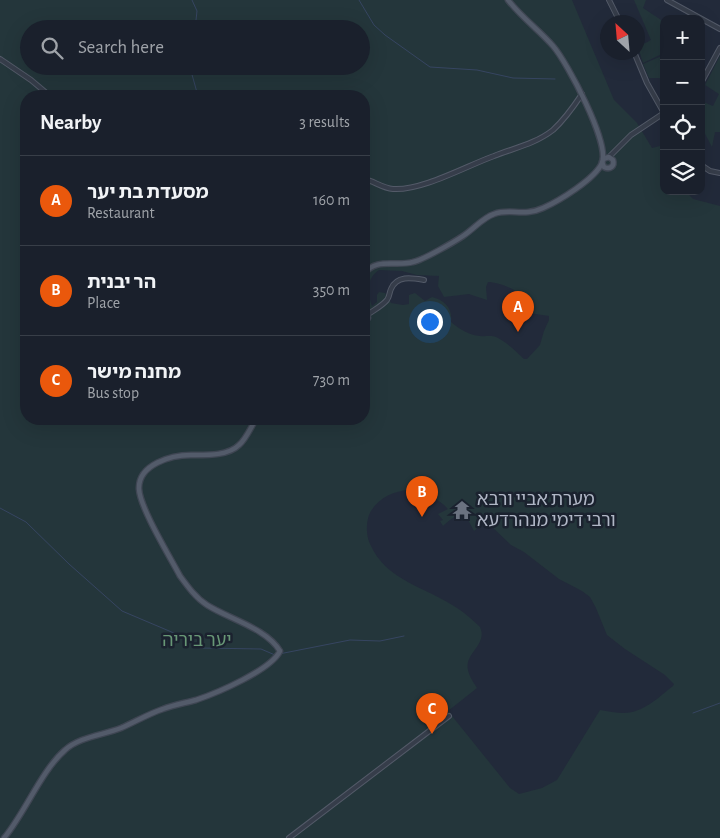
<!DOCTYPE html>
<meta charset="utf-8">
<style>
:root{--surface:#1a202c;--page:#232834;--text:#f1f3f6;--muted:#9fa3a9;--line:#383e48;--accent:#ea580c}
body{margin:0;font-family:"Alegreya Sans","Noto Sans Hebrew",sans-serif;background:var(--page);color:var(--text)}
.controls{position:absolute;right:15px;top:15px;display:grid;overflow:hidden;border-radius:10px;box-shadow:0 5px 20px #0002}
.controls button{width:45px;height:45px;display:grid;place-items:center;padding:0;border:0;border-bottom:1px solid var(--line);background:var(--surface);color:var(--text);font:25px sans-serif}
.compass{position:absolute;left:600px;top:15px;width:45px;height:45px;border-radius:50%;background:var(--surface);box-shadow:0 5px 20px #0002;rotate:334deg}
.you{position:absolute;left:429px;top:321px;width:18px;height:18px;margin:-12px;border:4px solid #fff;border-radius:50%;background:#1a73e8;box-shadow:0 0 0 8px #1a73e833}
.badge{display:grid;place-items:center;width:32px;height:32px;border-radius:50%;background:var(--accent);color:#fff;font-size:16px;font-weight:700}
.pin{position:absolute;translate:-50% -41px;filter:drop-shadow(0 1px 2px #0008)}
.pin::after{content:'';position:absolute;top:26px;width:18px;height:15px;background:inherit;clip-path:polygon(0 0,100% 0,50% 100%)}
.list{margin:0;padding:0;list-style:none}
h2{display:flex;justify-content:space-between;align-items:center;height:65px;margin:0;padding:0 20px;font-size:21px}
h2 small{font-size:16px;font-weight:400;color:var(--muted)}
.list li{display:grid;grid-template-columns:32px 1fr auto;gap:15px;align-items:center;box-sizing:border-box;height:90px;padding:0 20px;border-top:1px solid var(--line)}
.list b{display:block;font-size:19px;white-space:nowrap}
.list p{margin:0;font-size:16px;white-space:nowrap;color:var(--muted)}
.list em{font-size:16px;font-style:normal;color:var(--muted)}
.icon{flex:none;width:28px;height:28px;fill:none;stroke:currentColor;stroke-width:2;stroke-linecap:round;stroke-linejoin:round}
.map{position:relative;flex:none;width:720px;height:838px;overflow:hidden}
.search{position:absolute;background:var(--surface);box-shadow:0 5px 20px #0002;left:20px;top:20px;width:350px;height:55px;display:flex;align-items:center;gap:12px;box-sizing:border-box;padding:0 18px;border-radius:28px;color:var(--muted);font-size:19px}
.panel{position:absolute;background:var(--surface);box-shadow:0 5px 20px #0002;left:20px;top:90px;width:350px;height:335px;border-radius:20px}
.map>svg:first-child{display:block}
</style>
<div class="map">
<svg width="720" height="838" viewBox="0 0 720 838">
<rect width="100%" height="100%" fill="#222a3a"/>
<g fill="#24363b" fill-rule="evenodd">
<path d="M0 0H572L614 100 637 123 652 148 664 145V191H685L693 199 720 206V838H0ZM29 29H361V66H29ZM26 96H364V419H26ZM379 270 402 271 417 275 439 276 438 286 444 297 469 294 487 300 486 287 488 282C498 282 516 289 522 296L524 303 528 304 529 313 549 316V320L544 331 540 345 527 359H524C515 351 507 342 496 337 491 335 485 337 480 336 469 335 459 329 451 322 453 308 444 300 432 297L425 301 415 293 409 295V304L403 305 391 303 385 293 379 292 377 295V302L372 306C367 292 366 279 379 270ZM409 490C425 493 437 497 448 509L438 514 443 520 440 521 443 526C450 520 458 511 467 518L474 531 484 523H488L511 545 524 552 559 579 582 591 590 597 596 608 607 635 625 649 665 675 674 684 673 686C659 697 643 713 624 713 616 713 608 711 600 710L557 780 542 788 519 794 510 788 448 711 477 688C474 683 469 676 468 670 464 653 488 645 480 627 474 621 465 613 457 608 426 587 386 581 370 544 366 535 366 524 369 515 376 499 393 491 409 490Z"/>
<path d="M634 0H646L643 8 664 22V53L643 63 638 47 651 40Z"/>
<path d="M664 55V80L659 78H649L643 64Z"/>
<path d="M720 56V132H715L712 147 701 126V101L713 106 719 94 705 85Z"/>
</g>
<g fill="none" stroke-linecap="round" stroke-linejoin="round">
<g stroke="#364561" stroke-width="1">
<path d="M192 0 197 11 195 29"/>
<path d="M359 0 374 25 385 35 430 67 477 70 513 78 555 79"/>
<path d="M191 66V71L198 96"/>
<path d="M215 419 216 423"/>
<path d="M0 508 26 522 69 564 122 611 181 636 200 648 261 649 275 655"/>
<path d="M279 654 350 640 380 641 404 636"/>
<path d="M693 713 720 703"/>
</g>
<g stroke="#535a68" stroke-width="6">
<g id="minor">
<path d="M609 0 620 22"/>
<path d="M667 0 720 29"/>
<path d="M634 52 647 83 664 113"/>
<path d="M0 59 31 80 50 96"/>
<path d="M701 83 720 48"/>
<path d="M609 157 631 135 664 113"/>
<path d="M701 165 710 171 720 173"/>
<path d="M364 179C374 181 382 188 393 189 422 191 466 166 494 156 514 148 535 144 553 130 564 120 574 106 582 94"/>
<path d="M367 315C374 310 382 306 387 300 390 296 389 293 391 289 397 275 412 278 424 280"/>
<path d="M289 838 449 716"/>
</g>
</g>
<g stroke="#3f4653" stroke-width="7">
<g id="major">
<path d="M602 162 604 167C610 170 615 166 613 160L609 157 603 159"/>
<path d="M364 274C376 257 396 267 413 262 423 260 454 242 463 236 474 229 482 218 494 214 510 208 524 217 543 208 559 201 595 179 602 163 610 143 567 62 553 46 539 30 521 17 508 0"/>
<path d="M364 301 368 318 364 323"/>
<path d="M4 838C25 813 41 771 65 750 79 737 103 735 121 728 135 722 148 714 163 709 173 705 185 703 196 700 217 693 271 670 280 651 266 628 229 619 207 605 196 598 188 587 180 576 170 557 140 508 139 489 138 464 172 455 191 455 206 455 228 456 239 445 246 439 251 427 256 419"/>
</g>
</g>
<use href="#minor" stroke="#363d4a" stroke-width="4"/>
<use href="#major" stroke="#535b6a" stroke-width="4.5"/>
</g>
<defs>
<g id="temple-bare" transform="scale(1.5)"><path d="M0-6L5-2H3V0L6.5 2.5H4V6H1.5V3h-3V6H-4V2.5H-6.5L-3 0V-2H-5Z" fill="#6b7280" stroke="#1b222f" stroke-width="2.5" paint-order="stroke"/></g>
</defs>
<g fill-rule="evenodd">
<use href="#temple-bare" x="462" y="510"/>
</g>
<g text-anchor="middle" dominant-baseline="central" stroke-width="5" stroke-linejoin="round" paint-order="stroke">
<g font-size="18" fill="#b0b7c6" stroke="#1b222f" text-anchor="start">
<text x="477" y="500">מערת אביי ורבא<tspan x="477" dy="21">ורבי דימי מנהרדעא</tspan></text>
</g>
<g font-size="18" fill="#689776" stroke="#1b222f">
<text x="197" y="641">יער ביריה</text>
</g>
</g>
</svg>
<div class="controls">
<button>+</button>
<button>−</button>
<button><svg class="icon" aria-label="locate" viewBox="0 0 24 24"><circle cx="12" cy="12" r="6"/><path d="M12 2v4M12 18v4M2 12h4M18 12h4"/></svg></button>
<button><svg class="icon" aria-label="layers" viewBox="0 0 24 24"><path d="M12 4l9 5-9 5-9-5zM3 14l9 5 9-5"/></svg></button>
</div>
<svg class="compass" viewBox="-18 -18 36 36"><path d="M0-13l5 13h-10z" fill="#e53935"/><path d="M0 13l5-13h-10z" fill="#9fa3a9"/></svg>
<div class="you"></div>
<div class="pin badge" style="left:518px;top:332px">A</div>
<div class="pin badge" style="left:422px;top:517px">B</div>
<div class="pin badge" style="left:432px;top:734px">C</div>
<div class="search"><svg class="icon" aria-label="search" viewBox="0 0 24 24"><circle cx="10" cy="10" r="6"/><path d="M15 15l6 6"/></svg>Search here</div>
<section class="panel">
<h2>Nearby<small>3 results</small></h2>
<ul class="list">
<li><span class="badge">A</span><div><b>מסעדת בת יער</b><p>Restaurant</p></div><em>160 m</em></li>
<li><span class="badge">B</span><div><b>הר יבנית</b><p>Place</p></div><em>350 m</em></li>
<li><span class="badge">C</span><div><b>מחנה מישר</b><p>Bus stop</p></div><em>730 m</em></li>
</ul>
</section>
</div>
